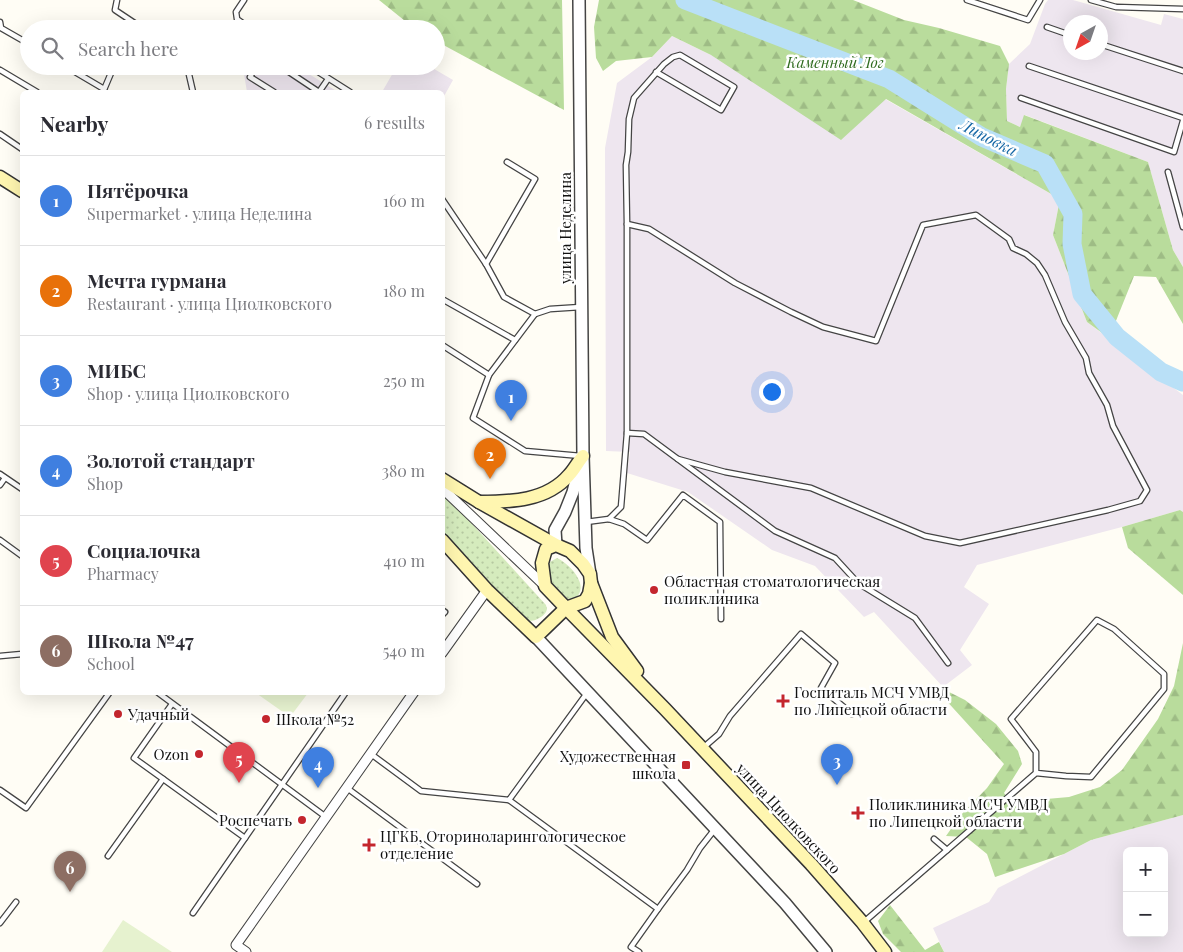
<!DOCTYPE html>
<meta charset="utf-8">
<style>
:root{--surface:#fff;--page:#f7f7f7;--text:#2b2b33;--muted:#7c7c81;--line:#e1e1e2;--accent:#c4262e}
body{margin:0;font-family:"Playfair Display",serif;background:var(--page);color:var(--text)}
.controls{position:absolute;right:15px;bottom:15px;display:grid;overflow:hidden;border-radius:8px;box-shadow:0 5px 20px #0002}
.controls button{width:45px;height:45px;display:grid;place-items:center;padding:0;border:0;border-bottom:1px solid var(--line);background:var(--surface);color:var(--text);font:25px sans-serif}
.compass{position:absolute;left:1063px;top:15px;width:45px;height:45px;border-radius:50%;background:var(--surface);box-shadow:0 5px 20px #0002;rotate:220deg}
.you{position:absolute;left:771px;top:391px;width:18px;height:18px;margin:-12px;border:4px solid #fff;border-radius:50%;background:#1a73e8;box-shadow:0 0 0 8px #1a73e833}
.badge{display:grid;place-items:center;width:32px;height:32px;border-radius:50%;background:var(--accent);color:#fff;font-size:16px;font-weight:700}
.pin{position:absolute;translate:-50% -41px;filter:drop-shadow(0 1px 2px #0008)}
.pin::after{content:'';position:absolute;top:26px;width:18px;height:15px;background:inherit;clip-path:polygon(0 0,100% 0,50% 100%)}
.list{margin:0;padding:0;list-style:none}
h2{display:flex;justify-content:space-between;align-items:center;height:65px;margin:0;padding:0 20px;font-size:21px}
h2 small{font-size:16px;font-weight:400;color:var(--muted)}
.list li{display:grid;grid-template-columns:32px 1fr auto;gap:15px;align-items:center;box-sizing:border-box;height:90px;padding:0 20px;border-top:1px solid var(--line)}
.list b{display:block;font-size:19px;white-space:nowrap}
.list p{margin:0;font-size:16px;white-space:nowrap;color:var(--muted)}
.list em{font-size:16px;font-style:normal;color:var(--muted)}
.icon{flex:none;width:28px;height:28px;fill:none;stroke:currentColor;stroke-width:2;stroke-linecap:round;stroke-linejoin:round}
.map{position:relative;flex:none;width:1183px;height:952px;overflow:hidden}
.search{position:absolute;background:var(--surface);box-shadow:0 5px 20px #0002;left:20px;top:20px;width:425px;height:55px;display:flex;align-items:center;gap:12px;box-sizing:border-box;padding:0 18px;border-radius:28px;color:var(--muted);font-size:19px}
.panel{position:absolute;background:var(--surface);box-shadow:0 5px 20px #0002;left:20px;top:90px;width:425px;height:605px;border-radius:8px}
.map>svg:first-child{display:block}
</style>
<div class="map">
<svg width="1183" height="952" viewBox="0 0 1183 952">
<defs>
<pattern id="grass-dots" width="8" height="8" patternUnits="userSpaceOnUse" patternTransform="scale(1.25)"><rect width="8" height="8" fill="#d5ebbd"/><path d="M2 2h.1M6 6h.1" fill="none" stroke="#b6c8a1" stroke-width="1.8" stroke-linecap="round"/></pattern>
<pattern id="forest-firs" width="22" height="20" patternUnits="userSpaceOnUse" patternTransform="scale(1.25)"><rect width="22" height="20" fill="#b9dc9c"/><path d="M5 1l3.5 6h-7zM16 11l3.5 6h-7z" fill="#9ebc85"/></pattern>
</defs>
<rect width="100%" height="100%" fill="#fffdf5"/>
<g fill="#eee6ef" fill-rule="evenodd">
<path d="M1048 0H1073L1161 25 1164 14 1183 19V267L1173 250 1148 162 1025 115 1020 127 1007 121 1006 89 1009 64 1030 44 1045 4ZM1070 22H1100V52H1070Z"/>
<path d="M672 36 711 55 885 99 1060 199 1053 235 1087 322 1183 395V512L1180 510 1122 527 977 565 964 587 989 604 960 650 972 665 943 687 874 612 864 617 815 566 772 550 688 492 627 473 630 452 606 451 605 148 617 83 652 57Z"/>
<path d="M244 66H296L338 92H247L243 68Z"/>
<path d="M397 66H429L453 80 443 98 442 92H382Z"/>
<path d="M1183 815V952H944L933 928 989 902 998 888 1091 840ZM1127 851H1164V933H1127Z"/>
</g>
<g fill="url(#grass-dots)">
<path d="M443 492 546 605C546 606 547 608 547 609 546 616 534 622 528 621 525 620 523 618 520 617L443 532Z"/>
<path d="M557 558C572 565 594 591 570 601L566 600 553 590 546 571 550 562Z"/>
</g>
<g fill="url(#forest-firs)">
<path d="M379 0H562L564 110 436 41V29H415Z"/>
<path d="M599 0H853L904 20 939 28 1000 46 1009 64 1006 89 1007 121 1020 127 1024 115 1148 162 1173 250 1183 267V324L1156 277 1134 276 1109 338 1087 322 1053 235 1060 199 886 99 841 140 711 55 672 36 652 57 616 61 603 71 596 58 594 27Z"/>
<path d="M1180 510 1183 512V595L1128 548 1122 527Z"/>
<path d="M1183 643V815L1091 840 1064 854 995 877 987 854 966 837 946 836 960 816 987 788 1004 764 943 697 949 692 965 700 996 724 1018 751 1022 764 1004 793 1014 806 1035 800 1069 797 1100 787 1122 770 1158 719 1174 686Z"/>
<path d="M890 905 925 950 939 942 944 952H901L883 934 878 921Z"/>
</g>
<g fill="#e6f2cf">
<path d="M256 693H308L290 717Z"/>
<path d="M123 920 172 952H102Z"/>
</g>
<g fill="none" stroke-linecap="round" stroke-linejoin="round">
<path stroke="#b9e0f7" stroke-width="19" d="M685 0 889 79 982 137 1045 164 1073 214 1072 244 1082 294 1117 337 1161 372 1183 382"/>
<g stroke="#444" stroke-width="7">
<g id="service">
<path d="M117 0 115 10 139 26 137 29"/>
<path d="M244 0 236 12 237 19 251 29"/>
<path d="M967 0 1028 20 1040 0"/>
<path d="M1091 0 1116 7 1183 9"/>
<path d="M0 22 1 28 29 44"/>
<path d="M1047 27 1070 35"/>
<path d="M1100 44 1183 71"/>
<path d="M65 66 104 89"/>
<path d="M187 66 193 92"/>
<path d="M256 66 250 77 274 92"/>
<path d="M280 66 319 92 328 79"/>
<path d="M309 66 350 92"/>
<path d="M1029 66 1183 118"/>
<path d="M0 70 37 92"/>
<path d="M103 92 114 66"/>
<path d="M1021 98 1174 152 1183 121"/>
<path d="M0 134 22 149"/>
<path d="M1168 172 1183 227"/>
<path d="M442 199 486 264 504 297 535 314 550 309 581 307"/>
<path d="M627 224 649 229 735 283 791 312 823 327 876 341 923 225 976 215 1009 239 1013 248 1026 254 1037 263 1045 275 1065 322 1086 358 1089 373 1107 405 1113 426 1147 490 1140 501 1108 510 960 543 925 536 811 488 725 472 678 459"/>
<path d="M486 264 535 179 507 162"/>
<path d="M442 299 515 340"/>
<path d="M535 314 489 375 473 418 525 451 581 456"/>
<path d="M442 345 489 375"/>
<path d="M627 433 644 434 775 531 835 558 858 583 915 618 948 663"/>
<path d="M0 474 22 489"/>
<path d="M0 485 5 478"/>
<path d="M609 519 621 507 627 433V224L626 165 628 152 629 119 634 98 664 64 673 57 680 55 734 87 721 110 656 72"/>
<path d="M586 522 609 519 624 524 647 540 683 495 720 522 721 619"/>
<path d="M0 540 22 556"/>
<path d="M442 610 445 612 442 615"/>
<path d="M0 656 22 654"/>
<path d="M157 692 326 817"/>
<path d="M172 704 134 758 245 838"/>
<path d="M704 747 719 734 730 716 801 634 835 663 821 688 852 714"/>
<path d="M371 754 421 791 509 800 587 693"/>
<path d="M347 788 477 884"/>
<path d="M0 790 26 808 110 692"/>
<path d="M509 800 658 909 631 947 639 952"/>
<path d="M934 839 947 850"/>
<path d="M108 856 163 779"/>
<path d="M658 909 687 870 700 848 715 829"/>
<path d="M193 913 346 692"/>
<path d="M864 922 1036 773V752L1011 719 1097 620 1114 629 1164 674V689L1091 777 1066 776 1036 773"/>
<path d="M0 923 16 902"/>
</g>
</g>
<g stroke="#444" stroke-width="11">
<g id="minor">
<path d="M442 488 545 586"/>
<path d="M442 653 487 590"/>
<path d="M246 952 236 945 414 692"/>
</g>
</g>
<g stroke="#444" stroke-width="14">
<g id="tertiary">
<path d="M579 0 583 456 586 548 590 574"/>
<path d="M556 545 555 530 565 512 573 492 579 468"/>
<path d="M536 637 785 903 826 952"/>
</g>
</g>
<g stroke="#333" stroke-width="15">
<g id="secondary">
<path d="M0 177 22 191"/>
<path d="M442 479 479 502 556 545 570 551 583 564 590 574 591 583 589 594 585 601 566 608 545 586 542 563 546 549 556 545"/>
<path d="M479 502C511 502 547 501 569 475 574 470 578 462 583 456"/>
<path d="M442 540 487 590 536 637 566 608 665 709 811 864 862 922 885 952"/>
<path d="M591 583 612 637 637 671"/>
</g>
</g>
<use href="#service" stroke="#fff" stroke-width="4.5"/>
<use href="#minor" stroke="#fff" stroke-width="9"/>
<use href="#tertiary" stroke="#fff" stroke-width="11"/>
<use href="#secondary" stroke="#fff6b0" stroke-width="12"/>
</g>
<g fill="#c4262e" stroke="#fff" stroke-width="2">
<circle cx="654" cy="590" r="5"/>
<path d="M780.5 693.5h5v5h5v5h-5v5h-5v-5h-5v-5h5z"/>
<circle cx="118" cy="714" r="5"/>
<circle cx="266" cy="719" r="5"/>
<circle cx="199" cy="754" r="5"/>
<rect x="681" y="760" width="10" height="10" rx="2.5"/>
<path d="M855.5 805.5h5v5h5v5h-5v5h-5v-5h-5v-5h5z"/>
<circle cx="302" cy="820" r="5"/>
<path d="M366.5 837.5h5v5h5v5h-5v5h-5v-5h-5v-5h5z"/>
</g>
<g text-anchor="middle" dominant-baseline="central" stroke-width="5" stroke-linejoin="round" paint-order="stroke">
<g font-size="15" font-style="italic" fill="#2f6b1f" stroke="#fff">
<text x="835" y="62">Каменный Лог</text>
</g>
<g font-size="15" fill="#111" stroke="#fff">
<text transform="translate(565 228) rotate(-90)">улица Неделина</text>
<text transform="translate(789 818) rotate(47)">улица Циолковского</text>
</g>
<g font-size="15" fill="#111" stroke="#fff" text-anchor="start">
<text x="664" y="581">Областная стоматологическая<tspan x="664" dy="17">поликлиника</tspan></text>
<text x="794" y="692">Госпиталь МСЧ УМВД<tspan x="794" dy="17">по Липецкой области</tspan></text>
<text x="128" y="714">Удачный</text>
<text x="276" y="719">Школа №52</text>
<text x="189" y="754" text-anchor="end">Ozon</text>
<text x="676" y="756" text-anchor="end">Художественная<tspan x="676" dy="17">школа</tspan></text>
<text x="869" y="804">Поликлиника МСЧ УМВД<tspan x="869" dy="17">по Липецкой области</tspan></text>
<text x="292" y="820" text-anchor="end">Роспечать</text>
<text x="380" y="836">ЦГКБ, Оториноларингологическое<tspan x="380" dy="17">отделение</tspan></text>
</g>
<g font-size="16" font-style="italic" fill="#1768a6" stroke="#fff">
<text transform="translate(989 137) rotate(27)">Липовка</text>
</g>
</g>
</svg>
<div class="controls">
<button>+</button>
<button>−</button>
</div>
<svg class="compass" viewBox="-18 -18 36 36"><path d="M0-13l5 13h-10z" fill="#e53935"/><path d="M0 13l5-13h-10z" fill="#7c7c81"/></svg>
<div class="you"></div>
<div class="pin badge" style="left:511px;top:421px;background:#3f7fe0">1</div>
<div class="pin badge" style="left:490px;top:479px;background:#e8710a">2</div>
<div class="pin badge" style="left:837px;top:785px;background:#3f7fe0">3</div>
<div class="pin badge" style="left:318px;top:788px;background:#3f7fe0">4</div>
<div class="pin badge" style="left:239px;top:783px;background:#e0444e">5</div>
<div class="pin badge" style="left:70px;top:892px;background:#8d6e63">6</div>
<div class="search"><svg class="icon" aria-label="search" viewBox="0 0 24 24"><circle cx="10" cy="10" r="6"/><path d="M15 15l6 6"/></svg>Search here</div>
<section class="panel">
<h2>Nearby<small>6 results</small></h2>
<ul class="list">
<li><span class="badge" style="background:#3f7fe0">1</span><div><b>Пятёрочка</b><p>Supermarket · улица Неделина</p></div><em>160 m</em></li>
<li><span class="badge" style="background:#e8710a">2</span><div><b>Мечта гурмана</b><p>Restaurant · улица Циолковского</p></div><em>180 m</em></li>
<li><span class="badge" style="background:#3f7fe0">3</span><div><b>МИБС</b><p>Shop · улица Циолковского</p></div><em>250 m</em></li>
<li><span class="badge" style="background:#3f7fe0">4</span><div><b>Золотой стандарт</b><p>Shop</p></div><em>380 m</em></li>
<li><span class="badge" style="background:#e0444e">5</span><div><b>Социалочка</b><p>Pharmacy</p></div><em>410 m</em></li>
<li><span class="badge" style="background:#8d6e63">6</span><div><b>Школа №47</b><p>School</p></div><em>540 m</em></li>
</ul>
</section>
</div>
